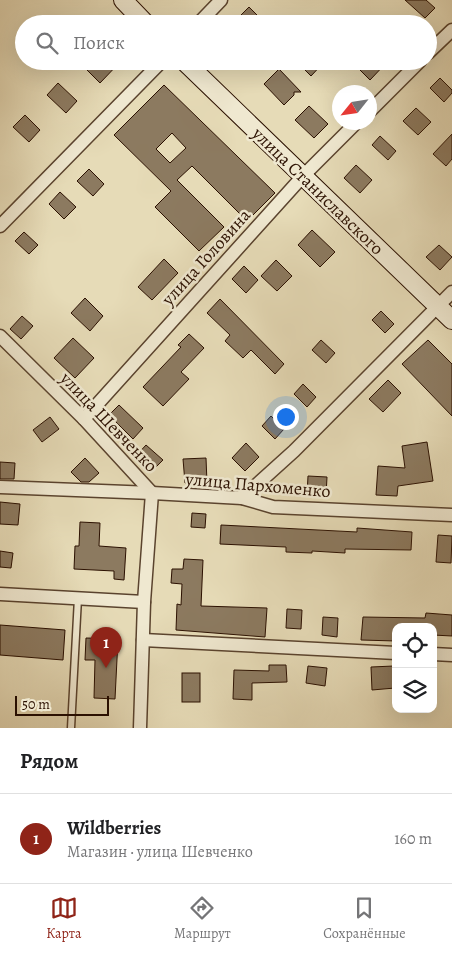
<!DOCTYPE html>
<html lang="ru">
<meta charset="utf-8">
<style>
:root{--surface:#fff;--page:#f6f6f6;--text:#202124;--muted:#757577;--line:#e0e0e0;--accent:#8f2418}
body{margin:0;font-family:Alegreya,serif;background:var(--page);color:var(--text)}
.controls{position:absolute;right:15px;bottom:15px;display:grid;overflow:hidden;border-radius:10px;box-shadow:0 5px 20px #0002}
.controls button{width:45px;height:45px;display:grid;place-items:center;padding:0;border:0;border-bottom:1px solid var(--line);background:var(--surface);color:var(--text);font:25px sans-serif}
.compass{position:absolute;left:332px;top:85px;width:45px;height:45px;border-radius:50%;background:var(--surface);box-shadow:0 5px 20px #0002;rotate:240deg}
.scale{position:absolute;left:15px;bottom:12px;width:94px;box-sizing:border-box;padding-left:5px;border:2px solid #2b1001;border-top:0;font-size:14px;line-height:18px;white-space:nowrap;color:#2b1001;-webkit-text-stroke:4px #efe8d0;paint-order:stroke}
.you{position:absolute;left:285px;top:416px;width:18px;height:18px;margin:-12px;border:4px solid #fff;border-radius:50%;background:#1a73e8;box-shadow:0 0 0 8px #1a73e833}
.badge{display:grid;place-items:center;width:32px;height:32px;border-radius:50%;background:var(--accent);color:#fff;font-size:16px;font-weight:700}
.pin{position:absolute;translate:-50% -41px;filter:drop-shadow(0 1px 2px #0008)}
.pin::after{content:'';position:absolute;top:26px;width:18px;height:15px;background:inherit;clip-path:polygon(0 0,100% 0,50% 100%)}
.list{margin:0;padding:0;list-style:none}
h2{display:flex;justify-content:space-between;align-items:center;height:65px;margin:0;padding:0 20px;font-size:21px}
h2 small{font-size:16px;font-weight:400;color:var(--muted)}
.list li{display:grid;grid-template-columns:32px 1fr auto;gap:15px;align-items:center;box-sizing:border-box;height:90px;padding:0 20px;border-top:1px solid var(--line)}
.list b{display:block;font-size:19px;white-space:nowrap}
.list p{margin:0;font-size:16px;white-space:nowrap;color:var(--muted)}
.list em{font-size:16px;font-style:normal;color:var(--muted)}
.icon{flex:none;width:28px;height:28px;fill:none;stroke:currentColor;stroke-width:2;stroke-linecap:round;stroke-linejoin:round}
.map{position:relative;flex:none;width:452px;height:728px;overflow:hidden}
.search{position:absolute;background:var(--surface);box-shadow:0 5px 20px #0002;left:15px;right:15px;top:15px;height:55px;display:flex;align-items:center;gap:12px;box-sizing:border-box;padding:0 18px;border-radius:28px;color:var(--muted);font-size:19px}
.sheet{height:155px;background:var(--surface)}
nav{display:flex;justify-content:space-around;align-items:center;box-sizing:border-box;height:70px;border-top:1px solid var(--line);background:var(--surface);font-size:14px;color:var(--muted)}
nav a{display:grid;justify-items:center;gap:2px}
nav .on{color:var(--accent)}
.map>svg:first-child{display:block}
</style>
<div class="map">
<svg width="452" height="728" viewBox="0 0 452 728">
<rect width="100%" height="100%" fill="#e6dbb7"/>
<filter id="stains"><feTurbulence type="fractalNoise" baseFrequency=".004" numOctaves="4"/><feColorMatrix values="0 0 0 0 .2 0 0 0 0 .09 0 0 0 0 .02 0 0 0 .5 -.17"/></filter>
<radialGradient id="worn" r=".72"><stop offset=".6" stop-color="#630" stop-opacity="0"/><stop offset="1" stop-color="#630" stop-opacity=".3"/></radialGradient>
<g fill="#8c7a60" stroke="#2b1001" fill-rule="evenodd">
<path d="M405 0H426L435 8 425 18Z"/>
<path d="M249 7 266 24H244L238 18Z"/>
<path d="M78 61H121L100 83Z"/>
<path d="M296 61H325L311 76Z"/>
<path d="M351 61H388L370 80Z"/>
<path d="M279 69 301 92H294V95L284 105 264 84Z"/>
<path d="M440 78 452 90V93L444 102 430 88Z"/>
<path d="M58 83 77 101 66 113 47 95Z"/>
<path d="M164 85 275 193 247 221 192 166 177 180 224 227 199 251 155 207 171 191 114 135ZM172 133 186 148 170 163 156 149Z"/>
<path d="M309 106 328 124 314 138 295 120Z"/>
<path d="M416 108 431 122 418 135 403 121Z"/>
<path d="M25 115 40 130 29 142 13 127Z"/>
<path d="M452 134V159L446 166 433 154Z"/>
<path d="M380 136 396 151 388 160 372 145Z"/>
<path d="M356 165 372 180 360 193 344 178Z"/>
<path d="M89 169 104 184 93 196 77 181Z"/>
<path d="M60 192 76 207 64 219 49 204Z"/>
<path d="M312 230 335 252 320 267 298 245Z"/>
<path d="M24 232 38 245 29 254 15 241Z"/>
<path d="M439 245 452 257 440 270 426 257Z"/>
<path d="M164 259 178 273 152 300 138 287Z"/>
<path d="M276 260 292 276 277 291 261 276Z"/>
<path d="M244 266 258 280 246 293 232 279Z"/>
<path d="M85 298 103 316 90 331 71 313Z"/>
<path d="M220 299 284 364 275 374 251 350 243 358 225 341 230 335 207 313Z"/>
<path d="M381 311 394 324 385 333 372 320Z"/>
<path d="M22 316 33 326 21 339 10 329Z"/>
<path d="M189 334 204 348 181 372 189 379 163 406 143 387 181 347 178 345Z"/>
<path d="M73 338 94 358 75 378 54 358Z"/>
<path d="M321 340 335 353 326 363 312 350Z"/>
<path d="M428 340 452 364V416L402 364Z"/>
<path d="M388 380 401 393 383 412 369 399Z"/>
<path d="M303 384 316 397 307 407 294 394Z"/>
<path d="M119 405 143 428 133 439 109 415Z"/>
<path d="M271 416 284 429 275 439 262 426Z"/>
<path d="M50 417 59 429 42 442 33 430Z"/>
<path d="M427 442 433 481 398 486 397 496 376 495 378 466 405 468 402 446Z"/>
<path d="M246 443 259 457 245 471 232 458Z"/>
<path d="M146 445 163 460 150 473 134 458Z"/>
<path d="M85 458 99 473 89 482H81L71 472Z"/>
<path d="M206 458 207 483H185L183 459Z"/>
<path d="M0 462 15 463 14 479H0Z"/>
<path d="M308 476 327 477 326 496 307 495Z"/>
<path d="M0 502 20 504 18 525 0 524Z"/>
<path d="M192 513 206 514 205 528 191 527Z"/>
<path d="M80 522 100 523 99 546 126 548 124 580 114 579V571L74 569 75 546H79Z"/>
<path d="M221 525 357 532V528L412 532 411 550 345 549V553L312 551V553L286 552V547L220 544Z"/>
<path d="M438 535 452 536 451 563 436 562Z"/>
<path d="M0 551 13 553 11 568 0 567Z"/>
<path d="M184 559 203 560 201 606 267 608 265 637 176 630 177 604 181 605 182 584 171 583 172 569H183Z"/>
<path d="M287 609 302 610 301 629 286 628Z"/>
<path d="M426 613 452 615V636L433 635V627H396V641L361 640 363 617 425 618Z"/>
<path d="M323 617 338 618 337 637 322 635Z"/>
<path d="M0 625 65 630 63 660 0 655Z"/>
<path d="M86 638 118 639 115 699 94 698 95 660H85Z"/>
<path d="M269 665H286L287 682 252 683V700L233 699 234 670 269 671Z"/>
<path d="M308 666 327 668 325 686 306 683Z"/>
<path d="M394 666 395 688 372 690 371 667Z"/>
<rect x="182" y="673" width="18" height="29"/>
</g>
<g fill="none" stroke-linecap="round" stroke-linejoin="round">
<g stroke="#5a432e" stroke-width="9">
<path id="lane" d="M71 728 78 598"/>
</g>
<g stroke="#5a432e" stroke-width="15">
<g id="street">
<path d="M198 24 221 0"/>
<path d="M428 53 452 30"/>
<path d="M370 111 420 61"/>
<path d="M0 226 162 61"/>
<path d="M0 336 84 419 152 493 144 602 140 728"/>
<path d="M84 419 303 176 357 122"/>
<path d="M0 487 152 493 242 498 273 507 452 515"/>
<path d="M242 498 294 451 452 292"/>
<path d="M0 594 144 602"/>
<path d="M143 640 396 653"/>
<path d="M433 654 452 655"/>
</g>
</g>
<g stroke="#2b1001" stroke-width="20">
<g id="secondary">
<path d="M123 0 146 24"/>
<path d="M184 61 452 320"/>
</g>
</g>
<use href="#lane" stroke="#efe8d0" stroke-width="6"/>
<use href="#street" stroke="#efe8d0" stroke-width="12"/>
<use href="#secondary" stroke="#efe8d0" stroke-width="18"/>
</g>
<g text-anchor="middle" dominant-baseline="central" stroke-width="5" stroke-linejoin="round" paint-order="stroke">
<g font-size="18" fill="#2b1001" stroke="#efe8d0">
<text transform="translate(318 191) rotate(44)">улица Станиславского</text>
<text transform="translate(206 257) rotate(-48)">улица Головина</text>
<text transform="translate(109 422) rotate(46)">улица Шевченко</text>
<text transform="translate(258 485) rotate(5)">улица Пархоменко</text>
</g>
</g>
<rect width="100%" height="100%" filter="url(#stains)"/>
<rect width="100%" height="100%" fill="url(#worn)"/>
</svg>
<div class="controls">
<button><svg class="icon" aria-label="locate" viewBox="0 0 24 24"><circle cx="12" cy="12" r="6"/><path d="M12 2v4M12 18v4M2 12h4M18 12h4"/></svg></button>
<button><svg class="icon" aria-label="layers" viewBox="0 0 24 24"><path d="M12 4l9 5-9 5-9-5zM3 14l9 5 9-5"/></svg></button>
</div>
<svg class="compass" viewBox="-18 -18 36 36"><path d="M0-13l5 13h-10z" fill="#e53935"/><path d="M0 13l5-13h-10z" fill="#757577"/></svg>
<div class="scale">50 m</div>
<div class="you"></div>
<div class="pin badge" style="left:106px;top:668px">1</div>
<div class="search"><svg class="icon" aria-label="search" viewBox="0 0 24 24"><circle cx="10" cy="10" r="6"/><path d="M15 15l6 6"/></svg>Поиск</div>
</div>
<section class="sheet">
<h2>Рядом<small></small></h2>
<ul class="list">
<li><span class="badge">1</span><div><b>Wildberries</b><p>Магазин · улица Шевченко</p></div><em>160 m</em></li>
</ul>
</section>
<nav>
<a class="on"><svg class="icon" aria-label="map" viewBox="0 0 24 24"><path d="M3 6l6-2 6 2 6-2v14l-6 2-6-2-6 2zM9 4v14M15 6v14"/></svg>Карта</a>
<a><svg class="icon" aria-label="directions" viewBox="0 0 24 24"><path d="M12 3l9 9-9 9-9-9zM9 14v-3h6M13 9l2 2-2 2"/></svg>Маршрут</a>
<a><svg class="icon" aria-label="saved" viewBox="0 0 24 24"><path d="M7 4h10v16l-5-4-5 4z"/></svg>Сохранённые</a>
</nav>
